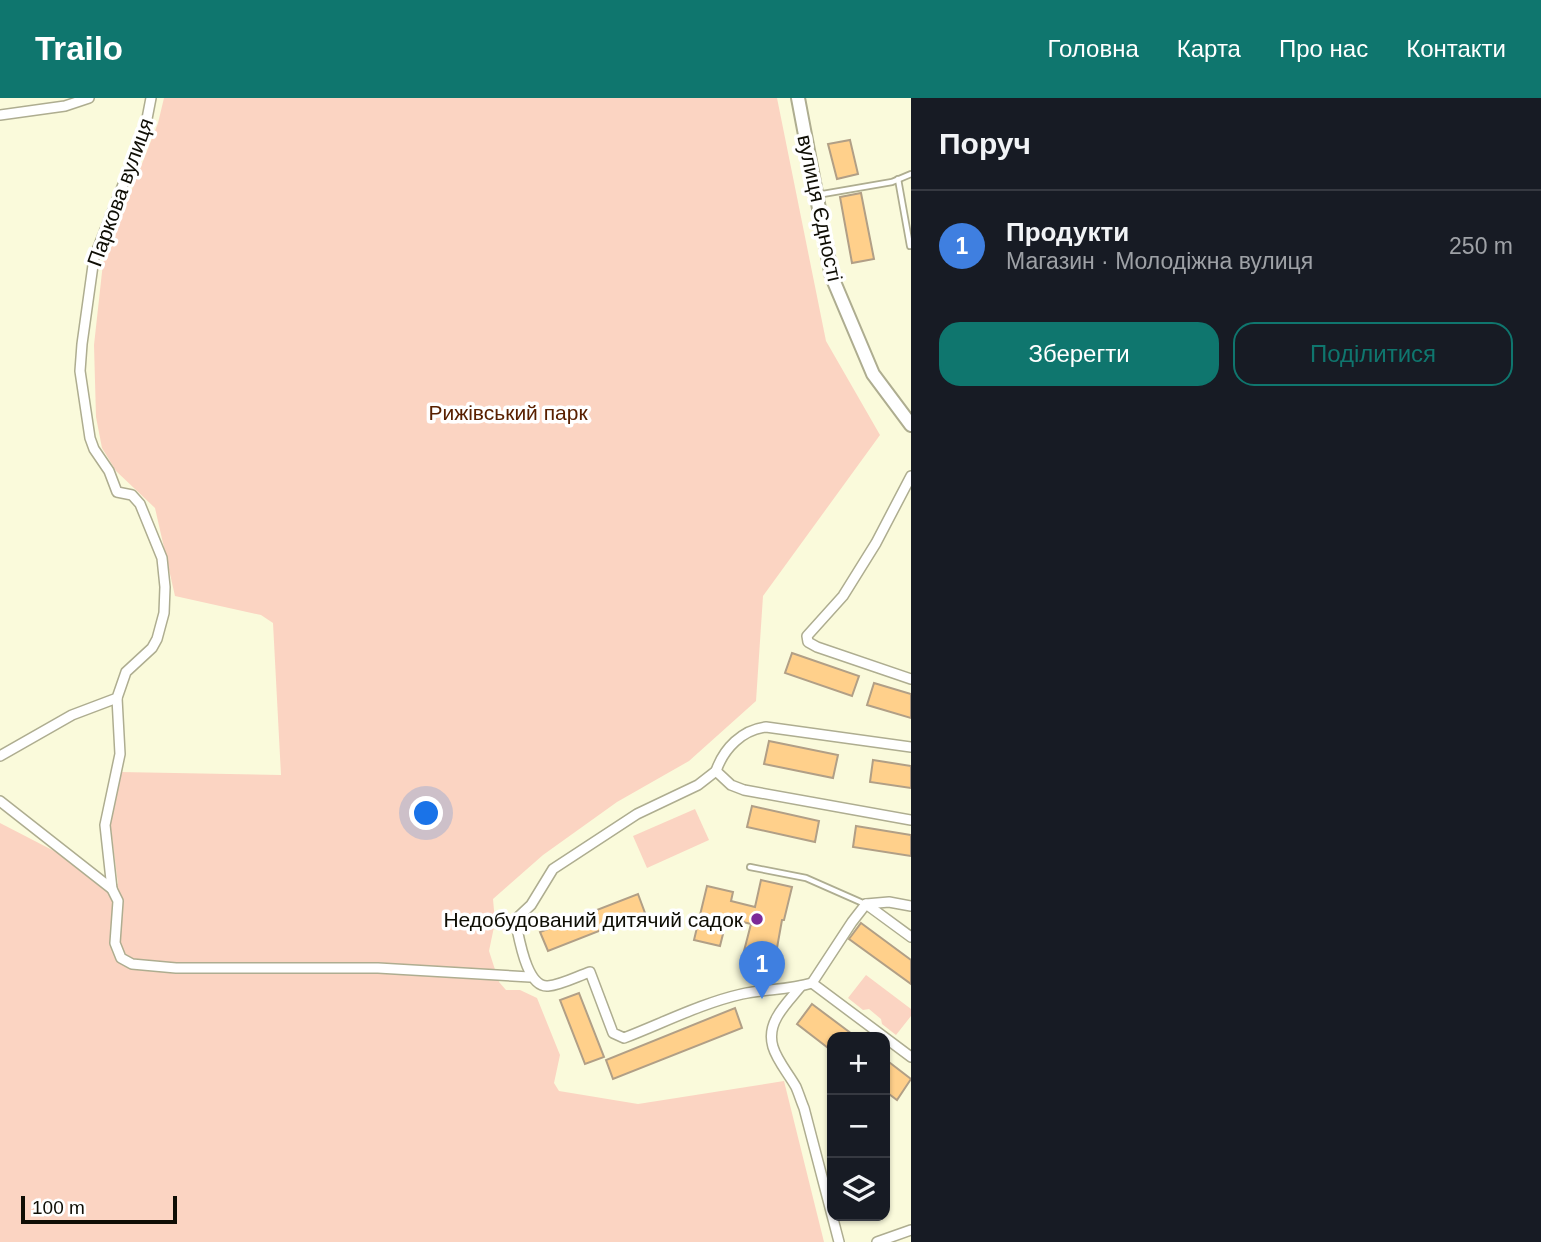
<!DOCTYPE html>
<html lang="uk">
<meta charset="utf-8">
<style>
:root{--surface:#171b24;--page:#242831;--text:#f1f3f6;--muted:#9ea1a6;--line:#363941;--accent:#0f766e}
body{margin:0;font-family:Arial,sans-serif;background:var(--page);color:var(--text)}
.controls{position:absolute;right:21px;bottom:21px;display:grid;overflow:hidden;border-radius:14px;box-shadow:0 2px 5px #0004}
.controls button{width:63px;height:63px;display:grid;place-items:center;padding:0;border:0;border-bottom:2px solid var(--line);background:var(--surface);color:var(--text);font:35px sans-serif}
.scale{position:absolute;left:21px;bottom:18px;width:156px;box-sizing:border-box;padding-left:7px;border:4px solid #0f0e05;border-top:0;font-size:19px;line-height:24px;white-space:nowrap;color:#0f0e05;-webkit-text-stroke:5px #fff;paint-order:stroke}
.you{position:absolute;left:427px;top:716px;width:24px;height:24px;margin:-18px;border:5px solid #fff;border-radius:50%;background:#1a73e8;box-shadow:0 0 0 10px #1a73e833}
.badge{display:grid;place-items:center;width:46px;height:46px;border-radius:50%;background:var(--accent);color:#fff;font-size:23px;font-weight:700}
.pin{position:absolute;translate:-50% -58px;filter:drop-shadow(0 2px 4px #0008)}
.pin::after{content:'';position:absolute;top:37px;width:24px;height:21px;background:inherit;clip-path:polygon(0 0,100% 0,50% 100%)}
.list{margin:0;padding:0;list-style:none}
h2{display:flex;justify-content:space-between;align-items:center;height:91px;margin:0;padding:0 28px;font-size:30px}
h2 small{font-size:23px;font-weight:400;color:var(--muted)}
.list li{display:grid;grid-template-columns:46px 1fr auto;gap:21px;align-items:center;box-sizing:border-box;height:112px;padding:0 28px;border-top:2px solid var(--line)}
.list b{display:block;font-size:26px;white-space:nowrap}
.list p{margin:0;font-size:23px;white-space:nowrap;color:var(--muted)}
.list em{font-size:23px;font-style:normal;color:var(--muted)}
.actions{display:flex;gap:14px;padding:21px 28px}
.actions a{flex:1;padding:16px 0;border:2px solid var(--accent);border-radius:21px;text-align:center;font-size:24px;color:var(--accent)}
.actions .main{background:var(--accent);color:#fff}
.icon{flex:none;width:38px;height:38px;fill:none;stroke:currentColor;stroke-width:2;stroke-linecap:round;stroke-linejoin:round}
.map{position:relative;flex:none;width:911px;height:1144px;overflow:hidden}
header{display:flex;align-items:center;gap:42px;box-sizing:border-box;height:98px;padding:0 35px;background:var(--accent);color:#fff}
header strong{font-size:33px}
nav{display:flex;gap:38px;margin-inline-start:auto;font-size:24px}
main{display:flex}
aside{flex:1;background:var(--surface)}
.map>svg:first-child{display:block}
</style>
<header>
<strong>Trailo</strong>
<nav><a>Головна</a><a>Карта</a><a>Про нас</a><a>Контакти</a></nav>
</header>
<main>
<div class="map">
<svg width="911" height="1144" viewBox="0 0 911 1144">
<rect width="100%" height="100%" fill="#fafadb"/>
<g fill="#fbd4c2">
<path d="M164 0H777L826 243 880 337 763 498 756 603 689 663 617 704 543 757 493 801 495 824 489 853 499 884 506 892H520L537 900 560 957 554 985 559 993 638 1006 784 983 824 1144H0V725L118 786 110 724 120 674 281 677 273 525 261 517 175 498 155 410 116 373 102 350 96 319 94 247 103 165 158 25Z"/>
<path d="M695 711 709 742 647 770 633 738Z"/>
<path d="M866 877 911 911V918L896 937 882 926 881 921 869 911 863 912 848 900Z"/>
</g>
<g fill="#ffd08b" stroke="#b19f86" stroke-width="2">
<path d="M850 42 858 76 837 81 828 46Z"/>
<path d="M861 95 874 161 852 165 840 99Z"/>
<path d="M792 555 859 578 852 598 785 575Z"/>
<path d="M874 585 911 596V620L867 607Z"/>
<path d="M769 643 838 657 833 680 764 666Z"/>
<path d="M873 662 911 668V690L870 684Z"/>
<path d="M752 708 819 723 815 744 747 729Z"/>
<path d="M856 728 911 737V758L853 749Z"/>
<path d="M761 782 792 789 784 822H782L775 861 744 853 751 826 727 820 720 848 694 842 707 788 733 794 731 803 755 809Z"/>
<path d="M638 796 645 815 548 853 540 834Z"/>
<path d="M861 825 911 862V886L849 841Z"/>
<path d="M579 895 604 959 585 966 560 902Z"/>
<path d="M812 906 856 939H832V953L797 926Z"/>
<path d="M735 910 742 930 613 981 606 962Z"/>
<path d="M885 961 911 981 897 1002 885 993Z"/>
</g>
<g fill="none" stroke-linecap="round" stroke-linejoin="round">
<g stroke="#aead90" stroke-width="8">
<g id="lane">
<path d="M898 81 910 148"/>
<path d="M817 97 892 84 911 76"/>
<path d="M750 769 806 780 865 806"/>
</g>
</g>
<g stroke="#aead90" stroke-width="12">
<g id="street">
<path d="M0 17 65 8 89 0"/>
<path d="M911 378 876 445 843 498 807 538 808 544 817 549 911 581"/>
<path d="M0 658 72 617 117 600 126 574 152 550 157 541 164 515 165 489 162 460 140 406 132 397 117 394 109 373 94 351 90 340 80 273 82 246 94 160 145 31 151 0"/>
<path d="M716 673 698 687 637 716 553 771 531 807 515 822C519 838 526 890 548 888 561 887 578 878 590 874L613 935 624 940C663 925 702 905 742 896 765 891 789 892 812 885L852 824 866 806 889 804 911 808"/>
<path d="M716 673C724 650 742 632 766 629L911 649"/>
<path d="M716 673 731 687 744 692 911 722"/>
<path d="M0 703 112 791 118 803 115 845 121 860 132 866 176 870H378L530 879"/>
<path d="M112 791 105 727 120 656 117 600"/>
<path d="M866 806 911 839"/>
<path d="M812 885 911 959"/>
<path d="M801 888C793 898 783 908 777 919 761 947 783 966 796 989 799 996 801 1003 804 1010L839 1144"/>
<path d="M877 1144 911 1132"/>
</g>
</g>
<g stroke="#aead90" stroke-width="16">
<path id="secondary" d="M798 0 832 179 873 276 911 327"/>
</g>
<use href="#lane" stroke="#fff" stroke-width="4.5"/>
<use href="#street" stroke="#fff" stroke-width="9"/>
<use href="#secondary" stroke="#fff" stroke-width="12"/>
</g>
<circle fill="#7c2998" stroke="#fff" stroke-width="2.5" cx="757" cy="821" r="7"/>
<g text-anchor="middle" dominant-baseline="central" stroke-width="7" stroke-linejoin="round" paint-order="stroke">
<g font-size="21" fill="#0f0e05" stroke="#fff">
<text transform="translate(120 94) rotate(-70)">Паркова вулиця</text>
<text transform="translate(820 110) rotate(78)">вулиця Єдності</text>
</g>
<g font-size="21" fill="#592000" stroke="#fff">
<text x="508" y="314">Рижівський парк</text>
</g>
<g font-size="21" fill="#0f0e05" stroke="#fff" text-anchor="end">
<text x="743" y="821">Недобудований дитячий садок</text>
</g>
</g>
</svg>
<div class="controls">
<button>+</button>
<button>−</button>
<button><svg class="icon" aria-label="layers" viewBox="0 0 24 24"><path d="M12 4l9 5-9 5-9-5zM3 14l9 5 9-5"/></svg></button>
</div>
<div class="scale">100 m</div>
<div class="you"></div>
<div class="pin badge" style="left:762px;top:901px;background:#3f7fe0">1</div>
</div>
<aside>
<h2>Поруч<small></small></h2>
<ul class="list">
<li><span class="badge" style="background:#3f7fe0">1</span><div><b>Продукти</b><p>Магазин · Молодіжна вулиця</p></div><em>250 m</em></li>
</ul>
<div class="actions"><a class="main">Зберегти</a><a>Поділитися</a></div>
</aside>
</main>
